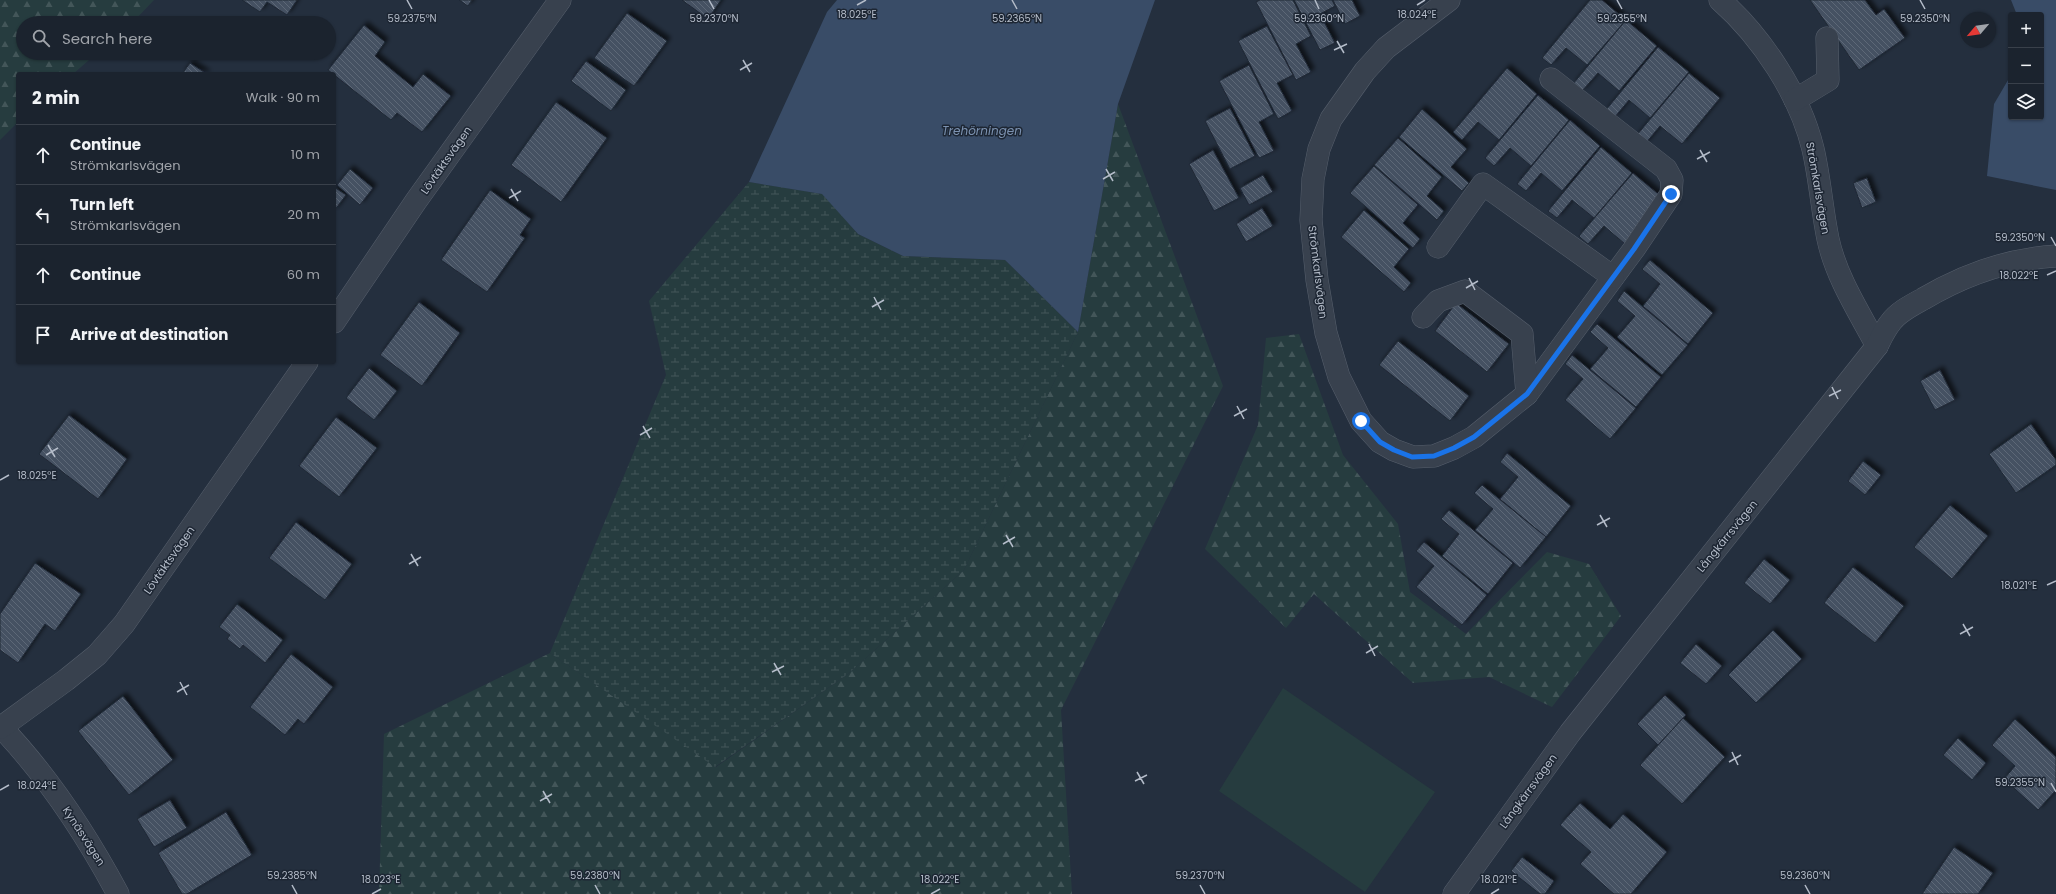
<!DOCTYPE html>
<meta charset="utf-8">
<style>
:root{--surface:#1b232e;--page:#282f3a;--text:#f1f3f6;--muted:#a0a4aa;--line:#39404a}
body{margin:0;font-family:Poppins,sans-serif;background:var(--page);color:var(--text)}
.controls{position:absolute;right:12px;top:12px;display:grid;overflow:hidden;border-radius:4px;box-shadow:0 1px 3px #0004}
.controls button{width:36px;height:36px;display:grid;place-items:center;padding:0;border:0;border-bottom:1px solid var(--line);background:var(--surface);color:var(--text);font:20px sans-serif}
.compass{position:absolute;left:1960px;top:12px;width:36px;height:36px;border-radius:50%;background:var(--surface);box-shadow:0 1px 3px #0004;rotate:241deg}
.stop{position:absolute;width:12px;height:12px;margin:-9px;border:3px solid #1a73e8;border-radius:50%;background:#fff}
.stop.end{background:#1a73e8;border-color:#fff;box-shadow:0 1px 4px #0008}
.list{margin:0;padding:0;list-style:none}
h2{display:flex;justify-content:space-between;align-items:center;height:52px;margin:0;padding:0 16px;font-size:17px}
h2 small{font-size:13px;font-weight:400;color:var(--muted)}
.list li{display:grid;grid-template-columns:26px 1fr auto;gap:12px;align-items:center;box-sizing:border-box;height:60px;padding:0 16px;border-top:1px solid var(--line)}
.list b{display:block;font-size:15px;white-space:nowrap}
.list p{margin:0;font-size:13px;white-space:nowrap;color:var(--muted)}
.list em{font-size:13px;font-style:normal;color:var(--muted)}
.icon{flex:none;width:22px;height:22px;fill:none;stroke:currentColor;stroke-width:2;stroke-linecap:round;stroke-linejoin:round}
.map{position:relative;flex:none;width:2056px;height:894px;overflow:hidden}
.search{position:absolute;background:var(--surface);box-shadow:0 1px 3px #0004;left:16px;top:16px;width:320px;height:44px;display:flex;align-items:center;gap:10px;box-sizing:border-box;padding:0 14px;border-radius:22px;color:var(--muted);font-size:15px}
.panel{position:absolute;background:var(--surface);box-shadow:0 1px 3px #0004;left:16px;top:72px;width:320px;height:292px;border-radius:4px}
.map>svg:first-child{display:block}
</style>
<div class="map">
<svg width="2056" height="894" viewBox="0 0 2056 894">
<defs>
<pattern id="forest-firs" width="22" height="20" patternUnits="userSpaceOnUse"><rect width="22" height="20" fill="#263c3f"/><path d="M5 1l3.5 6h-7zM16 11l3.5 6h-7z" fill="#435659"/></pattern>
<pattern id="wetland-marsh" width="20" height="14" patternUnits="userSpaceOnUse"><rect width="20" height="14" fill="#263c3f"/><path d="M1 5h8M5 5V1M11 12h8M15 12V8" fill="none" stroke="#435659"/></pattern>
<pattern id="building-back-hatch" width="6" height="6" patternUnits="userSpaceOnUse"><rect width="6" height="6" fill="#455162"/><path d="M-1 5l2 2M0 0l6 6M5-1l2 2" fill="none" stroke="#5d6877"/></pattern>
<filter id="shadow"><feDropShadow dx="3.5" dy="-3.5" stdDeviation="2" flood-color="#0009"/></filter>
</defs>
<rect width="100%" height="100%" fill="#242f3e"/>
<path fill="#263c3f" d="M1283 688 1435 792 1365 892 1219 791Z"/>
<g fill="url(#forest-firs)">
<path d="M0 0H154L132 23H23V53H97L73 74H18V122L0 140Z"/>
<path d="M1118 104 1223 386 1061 710 1072 894H379L384 734 550 653 716 767 848 674 964 570 1078 332Z"/>
<path d="M1299 334 1343 455 1398 524 1410 592 1466 634 1547 552 1589 564 1621 616 1552 707 1489 677 1413 683 1314 594 1286 628 1205 549 1258 425 1266 338Z"/>
</g>
<path fill="url(#wetland-marsh)" d="M749 182 823 194 858 234 903 256 1005 260 1078 332 964 570 848 674 715 767 550 653 666 375 649 301Z"/>
<g fill="#394c67">
<path d="M837 0H1155L1118 104 1078 332 1005 260 903 256 858 234 822 194 749 182 827 12Z"/>
<path d="M2011 0H2056V190L1987 176 1994 104 2011 75V117H2041V15H2017Z"/>
</g>
<g fill="url(#building-back-hatch)" stroke="#1f2835" filter="url(#shadow)">
<path d="M242 0H297L287 15 267 2 260 12Z"/>
<path d="M459 0H472L468 6Z"/>
<path d="M682 0H721L708 19Z"/>
<path d="M1260 0H1293L1311 36 1296 44 1311 72 1296 80 1256 2Z"/>
<path d="M1294 0H1332L1335 6 1320 14 1335 43 1320 50Z"/>
<path d="M1333 0H1352L1360 16 1345 24Z"/>
<path d="M1590 0H1602L1626 20 1587 65 1566 48 1551 65 1542 58Z"/>
<path d="M1810 0H1865L1876 15 1884 9 1905 38 1859 70Z"/>
<path d="M627 13 667 41 634 86 594 58Z"/>
<path d="M1626 20 1657 46 1619 91 1598 73 1582 91 1573 84Z"/>
<path d="M364 25 385 42 375 56 413 87 423 74 451 96 422 132 397 113 391 120 328 70Z"/>
<path d="M1267 26 1293 75 1277 83 1292 111 1278 119 1238 41Z"/>
<path d="M1658 47 1689 72 1650 118 1629 100 1614 118 1605 111Z"/>
<path d="M586 61 626 90 611 111 571 81Z"/>
<path d="M190 63 207 74H182Z"/>
<path d="M1249 65 1274 114 1259 122 1274 151 1259 158 1219 81Z"/>
<path d="M1507 68 1537 94 1499 140 1478 122 1462 140 1453 132Z"/>
<path d="M1689 73 1720 98 1682 144 1660 126 1645 144 1636 136Z"/>
<path d="M1538 95 1569 120 1531 166 1510 148 1494 166 1485 158Z"/>
<path d="M556 102 607 138 561 202 511 165Z"/>
<path d="M1230 108 1255 156 1230 169 1205 121Z"/>
<path d="M1422 109 1467 149 1451 167 1469 183 1462 191 1399 137Z"/>
<path d="M1570 120 1600 146 1562 191 1541 173 1526 191 1517 184Z"/>
<path d="M1398 138 1442 177 1427 196 1444 211 1437 220 1374 165Z"/>
<path d="M1601 147 1632 173 1594 218 1572 200 1557 218 1548 211Z"/>
<path d="M1213 150 1239 198 1214 211 1189 164Z"/>
<path d="M1374 166 1418 205 1403 223 1420 239 1413 248 1350 193Z"/>
<path d="M350 169 373 188 360 205 337 185Z"/>
<path d="M1633 173 1663 198 1625 244 1604 226 1588 244 1579 236Z"/>
<path d="M1263 175 1273 192 1249 205 1240 188Z"/>
<path d="M1867 178 1876 202 1862 208 1853 183Z"/>
<path d="M334 187 346 195 334 211Z"/>
<path d="M490 190 531 219 520 235 525 238 487 292 441 260Z"/>
<path d="M1262 208 1273 226 1246 242 1236 224Z"/>
<path d="M1364 210 1409 249 1394 267 1411 283 1404 292 1341 237Z"/>
<path d="M1650 260 1713 313 1688 344 1643 306 1660 284 1642 269Z"/>
<path d="M1624 291 1688 345 1662 375 1617 337 1635 316 1617 301Z"/>
<path d="M419 302 460 333 422 386 380 355Z"/>
<path d="M1456 303 1509 344 1487 372 1435 331Z"/>
<path d="M1597 324 1661 377 1636 407 1590 369 1608 348 1590 332Z"/>
<path d="M1398 341 1469 396 1450 421 1379 365Z"/>
<path d="M1572 355 1636 408 1610 439 1565 400 1583 379 1565 364Z"/>
<path d="M369 368 397 391 374 420 346 398Z"/>
<path d="M1940 370 1955 400 1935 410 1920 381Z"/>
<path d="M69 415 127 459 98 499 39 454Z"/>
<path d="M336 417 377 448 339 497 299 466Z"/>
<path d="M2031 424 2056 460V465L2016 493 1989 454Z"/>
<path d="M1507 453 1571 506 1546 537 1500 499 1518 477 1500 462Z"/>
<path d="M1863 461 1881 475 1865 495 1848 481Z"/>
<path d="M1482 485 1546 537 1520 568 1475 530 1493 509 1474 493Z"/>
<path d="M1950 505 1988 536 1952 579 1914 547Z"/>
<path d="M1449 510 1513 563 1488 594 1442 556 1459 534 1441 519Z"/>
<path d="M296 522 352 564 325 600 269 558Z"/>
<path d="M1424 542 1487 595 1462 625 1416 587 1434 566 1416 551Z"/>
<path d="M1764 559 1790 580 1770 604 1744 583Z"/>
<path d="M35 563 81 594 55 631 45 624 18 663 0 650V614Z"/>
<path d="M1853 567 1904 606 1875 643 1824 603Z"/>
<path d="M237 604 283 640 265 663 243 645 240 649 227 639 230 635 219 627Z"/>
<path d="M1773 630 1802 659 1756 703 1728 675Z"/>
<path d="M1696 644 1722 666 1706 684 1680 663Z"/>
<path d="M291 654 333 687 304 724 298 719 285 735 250 707Z"/>
<path d="M1665 695 1686 715 1658 745 1637 724Z"/>
<path d="M123 696 173 760 129 795 78 731Z"/>
<path d="M1683 718 1725 757 1682 804 1640 765Z"/>
<path d="M2015 719 2056 757V790L2038 810 2004 779 2015 766 1992 745Z"/>
<path d="M1958 738 1986 763 1972 780 1943 755Z"/>
<path d="M170 800 187 828 154 847 137 819Z"/>
<path d="M1580 803 1610 829 1623 814 1667 852 1631 894H1614L1580 864 1591 852 1560 825Z"/>
<path d="M226 812 252 855 187 894H182L158 853Z"/>
<path d="M1954 847 1993 873 1978 894H1922Z"/>
<path d="M1522 857 1554 881 1545 894H1540L1511 871Z"/>
</g>
<g fill="none" stroke-linecap="round" stroke-linejoin="round">
<g stroke="#565f6c" stroke-width="23">
<g id="minor">
<path d="M1449 0 1386 48 1365 71 1331 119 1319 149 1313 179 1311 220 1317 280 1326 333 1339 377 1361 421 1380 442 1394 450 1413 457 1434 456 1454 448 1474 437 1527 394 1634 249 1671 194 1672 180 1666 169 1551 79"/>
<path d="M1720 0C1762 37 1800 95 1813 149 1820 179 1822 210 1828 239 1836 277 1859 312 1877 346"/>
<path d="M1795 100 1828 80 1827 38"/>
<path d="M1438 247 1483 184 1613 277"/>
<path d="M1423 317 1438 301 1465 291 1522 334 1527 394"/>
<path d="M334 322 416 201 560 0"/>
<path d="M0 726C47 775 86 834 118 894"/>
<path d="M0 728 66 680 97 655 124 624 307 362"/>
<path d="M1454 894 1570 733 1877 346C1881 338 1885 329 1891 322 1898 312 1912 305 1923 299 1965 274 2007 259 2056 256"/>
</g>
</g>
<use href="#minor" stroke="#38414e" stroke-width="22"/>
</g>
<g fill="none" stroke-linecap="round" stroke-linejoin="round">
<path stroke="#1a73e8" stroke-width="5" d="M1361 421 1380 442 1394 450 1412 457 1434 456 1454 448 1474 437 1527 394 1634 249 1671 194"/>
</g>
<path fill="none" stroke="#b4bcc9" stroke-width="1.5" d="M407 0 412 9M709 0 714 9M1012 0 1017 9M1315 0 1319 9M1617 0 1622 9M1920 0 1925 9M857 5 866 0M1417 5 1425 0M1337 41 1344 53M1334 50 1347 44M743 60 750 72M740 70 752 63M1700 150 1707 162M1697 159 1710 152M1106 169 1113 181M1103 179 1115 172M511 189 518 201M509 198 521 191M2051 237 2056 246M2047 275 2056 271M1469 278 1475 290M1466 288 1478 281M874 297 881 310M872 307 884 300M1832 387 1838 399M1829 396 1841 390M1237 406 1244 419M1234 416 1247 409M643 426 650 438M640 435 652 428M48 445 55 457M46 455 58 448M0 480 9 475M1600 515 1607 527M1597 525 1610 518M1006 535 1013 547M1003 544 1015 537M411 554 418 566M409 564 421 557M2047 585 2056 581M1963 624 1970 636M1960 634 1973 627M1369 644 1375 656M1366 653 1378 646M774 663 781 675M772 672 784 666M180 682 187 695M177 692 189 685M1732 752 1738 765M1729 762 1741 755M1137 772 1144 784M1135 781 1147 775M2051 783 2056 792M0 790 9 785M543 791 550 803M540 801 552 794M292 885 297 894M595 885 600 894M1200 885 1205 894M1805 885 1810 894M372 894 381 889M931 894 940 889M1491 894 1499 889"/>
<g text-anchor="middle" dominant-baseline="central" stroke-width="3" stroke-linejoin="round" paint-order="stroke">
<g font-size="11" fill="#b4bcc9" stroke="#1d2633">
<text transform="translate(446 160) rotate(-55)">Lövtäktsvägen</text>
<text transform="translate(1818 188) rotate(80)">Strömkarlsvägen</text>
<text transform="translate(1318 272) rotate(83)">Strömkarlsvägen</text>
<text transform="translate(1727 536) rotate(-51)">Långkärrsvägen</text>
<text transform="translate(169 560) rotate(-55)">Lövtäktsvägen</text>
<text transform="translate(1528 791) rotate(-54)">Långkärrsvägen</text>
<text transform="translate(84 836) rotate(57)">Kynäsvägen</text>
</g>
<g font-size="12" font-style="italic" fill="#7c92b1" stroke="#1d2633">
<text x="982" y="130">Trehörningen</text>
</g>
</g>
<g font-size="10" text-anchor="middle" fill="#b4bcc9" stroke="#1d2633" stroke-width="3" stroke-linejoin="round" paint-order="stroke">
<text x="857" y="18">18.025°E</text>
<text x="1417" y="18">18.024°E</text>
<text x="412" y="22">59.2375°N</text>
<text x="714" y="22">59.2370°N</text>
<text x="1017" y="22">59.2365°N</text>
<text x="1319" y="22">59.2360°N</text>
<text x="1622" y="22">59.2355°N</text>
<text x="1925" y="22">59.2350°N</text>
<text x="2020" y="241">59.2350°N</text>
<text x="2019" y="279">18.022°E</text>
<text x="37" y="479">18.025°E</text>
<text x="2019" y="589">18.021°E</text>
<text x="2020" y="786">59.2355°N</text>
<text x="37" y="789">18.024°E</text>
<text x="292" y="879">59.2385°N</text>
<text x="595" y="879">59.2380°N</text>
<text x="1200" y="879">59.2370°N</text>
<text x="1805" y="879">59.2360°N</text>
<text x="381" y="883">18.023°E</text>
<text x="940" y="883">18.022°E</text>
<text x="1499" y="883">18.021°E</text>
</g>
</svg>
<div class="controls">
<button>+</button>
<button>−</button>
<button><svg class="icon" aria-label="layers" viewBox="0 0 24 24"><path d="M12 4l9 5-9 5-9-5zM3 14l9 5 9-5"/></svg></button>
</div>
<svg class="compass" viewBox="-18 -18 36 36"><path d="M0-13l5 13h-10z" fill="#e53935"/><path d="M0 13l5-13h-10z" fill="#a0a4aa"/></svg>
<div class="stop" style="left:1361px;top:421px"></div>
<div class="stop end" style="left:1671px;top:194px"></div>
<div class="search"><svg class="icon" aria-label="search" viewBox="0 0 24 24"><circle cx="10" cy="10" r="6"/><path d="M15 15l6 6"/></svg>Search here</div>
<section class="panel">
<h2>2 min<small>Walk · 90 m</small></h2>
<ul class="list">
<li><svg class="icon" aria-label="ahead" viewBox="0 0 24 24"><path d="M12 20V5M6 11l6-6 6 6"/></svg><div><b>Continue</b><p>Strömkarlsvägen</p></div><em>10 m</em></li>
<li><svg class="icon" aria-label="left" viewBox="0 0 24 24"><path d="M17 20v-9H6M10 6l-5 5 5 5"/></svg><div><b>Turn left</b><p>Strömkarlsvägen</p></div><em>20 m</em></li>
<li><svg class="icon" aria-label="ahead" viewBox="0 0 24 24"><path d="M12 20V5M6 11l6-6 6 6"/></svg><div><b>Continue</b></div><em>60 m</em></li>
<li><svg class="icon" aria-label="arrive" viewBox="0 0 24 24"><path d="M6 21V4h12l-3 4 3 4H6"/></svg><div><b>Arrive at destination</b></div></li>
</ul>
</section>
</div>
